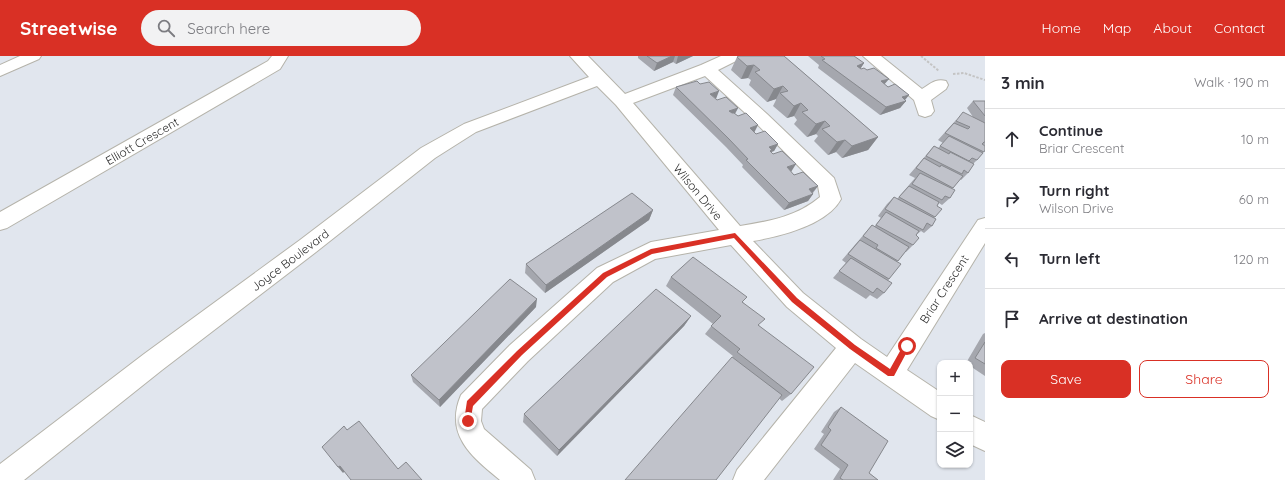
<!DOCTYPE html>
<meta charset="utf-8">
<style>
:root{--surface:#fff;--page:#f2f2f3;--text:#2b2b33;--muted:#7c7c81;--line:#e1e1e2;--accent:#d93025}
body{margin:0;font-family:Quicksand,sans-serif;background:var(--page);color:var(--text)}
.controls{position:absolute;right:12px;bottom:12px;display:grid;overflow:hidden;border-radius:8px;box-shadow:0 1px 3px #0004}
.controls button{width:36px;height:36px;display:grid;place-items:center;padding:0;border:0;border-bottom:1px solid var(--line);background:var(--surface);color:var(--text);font:20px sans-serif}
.stop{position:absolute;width:12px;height:12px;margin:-9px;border:3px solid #d93025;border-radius:50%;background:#fff}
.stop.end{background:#d93025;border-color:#fff;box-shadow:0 1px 4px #0008}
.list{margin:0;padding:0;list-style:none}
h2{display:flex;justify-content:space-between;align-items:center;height:52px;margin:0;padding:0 16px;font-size:17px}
h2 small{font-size:13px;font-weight:400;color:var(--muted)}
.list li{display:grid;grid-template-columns:26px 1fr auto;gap:12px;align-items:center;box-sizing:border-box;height:60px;padding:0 16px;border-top:1px solid var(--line)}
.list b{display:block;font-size:15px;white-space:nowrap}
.list p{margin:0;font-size:13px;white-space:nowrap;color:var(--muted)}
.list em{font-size:13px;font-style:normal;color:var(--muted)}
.actions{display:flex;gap:8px;padding:12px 16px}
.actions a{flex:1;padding:9px 0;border:1px solid var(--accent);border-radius:8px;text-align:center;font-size:14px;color:var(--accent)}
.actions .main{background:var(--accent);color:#fff}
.icon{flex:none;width:22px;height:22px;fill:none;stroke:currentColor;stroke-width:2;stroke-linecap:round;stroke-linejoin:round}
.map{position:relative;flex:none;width:985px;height:424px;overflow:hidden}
header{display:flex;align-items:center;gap:24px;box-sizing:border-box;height:56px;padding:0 20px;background:var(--accent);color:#fff}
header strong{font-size:19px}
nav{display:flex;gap:22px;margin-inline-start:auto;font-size:14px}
.search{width:280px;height:36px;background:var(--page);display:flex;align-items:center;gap:10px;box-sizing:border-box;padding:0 14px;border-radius:22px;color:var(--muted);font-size:15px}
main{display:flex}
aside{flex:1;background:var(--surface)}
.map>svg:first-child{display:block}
</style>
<header>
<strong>Streetwise</strong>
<div class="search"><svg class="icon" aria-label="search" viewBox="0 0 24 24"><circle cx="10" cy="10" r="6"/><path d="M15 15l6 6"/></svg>Search here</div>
<nav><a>Home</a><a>Map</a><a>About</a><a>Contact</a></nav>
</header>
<main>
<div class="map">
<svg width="985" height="424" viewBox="0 0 985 424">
<rect width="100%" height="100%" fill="#e1e6ee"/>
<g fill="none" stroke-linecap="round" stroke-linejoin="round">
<g stroke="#b5b3aa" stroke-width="2">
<g id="minor">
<path d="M20 0H41L39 3 0 20V9Z"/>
<path d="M272 0H288L280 13 7 172 0 174V156L268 5Z"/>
<path d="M570 0H588L625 38 701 9 721 0H742L740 3 718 14 767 58 834 122 841 143C827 169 781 180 753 185L803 237 861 283 887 301 978 164 985 162V187L907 314 940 336V364L931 360 855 307 764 424H733L737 414 836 292 787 251 731 189 655 203 613 226 528 305 482 353 481 365 484 373 531 414 535 424H500C472 401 444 379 461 339L510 289 597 212 651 186 719 174 616 49 597 30 476 76 435 102 316 196 162 314 24 424H0V408L144 298 300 184 421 92 464 68 589 21ZM705 20 755 66 818 130 820 141C796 161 770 165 740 170L633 47Z"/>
<path d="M863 0H881L922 33C930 28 936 22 946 25L948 29 946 33 931 44 934 55 931 59 925 61 919 59 914 44Z"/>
<path d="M970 359 985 366V395L970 388Z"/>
</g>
</g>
<g stroke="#c4c4c4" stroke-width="2" stroke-dasharray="2.5 1.5" stroke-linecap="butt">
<path d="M921 0 939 15"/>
<path d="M953 18 964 17 985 24"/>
</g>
<use href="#minor" fill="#fff" fill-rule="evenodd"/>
</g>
<g fill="#a5a7ae">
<path d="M638 0H693L676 8 673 6 654 15 638 2Z"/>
<path d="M784 0 878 81 868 94 842 102 836 96 828 99 814 85 818 80 816 78 807 81 794 68 797 64 794 60 787 62 773 50 776 44V43L767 46 749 29 751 24 748 22 741 23 731 14 737 1Z"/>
<path d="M808 0H844L864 7 860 13 888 31 909 39 905 44 906 45 900 52 880 59 818 12 819 9Z"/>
<path d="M676 31 715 43 717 44 738 52 735 58 754 77 756 78 778 88 774 95 771 96 794 119 818 130 813 137V138L808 145 784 154 742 111 743 109 726 91 673 39Z"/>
<path d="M973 45H985V89H984L985 94 977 104 973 108 968 117 961 124 960 123 952 133 950 142 942 149 939 147 937 150 935 161 934 162 932 170 924 177 921 175 916 179 913 189 906 196H905L897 206 889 223 888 225 884 237 877 243 870 239 866 243 833 222 846 207 842 204 872 169 874 171 881 162 878 160 887 148 894 141 897 143 915 122 909 119 934 90 938 92 943 87 938 84 956 64 973 61 967 52Z"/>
<path d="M653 154 649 164 545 237 525 217 526 208Z"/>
<path d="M671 221 743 246 759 269 791 338 782 345 732 301 733 300 705 278 713 268 666 230Z"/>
<path d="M536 251 440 351 413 326 411 319Z"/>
<path d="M691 260 684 270 557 400 523 366 524 358Z"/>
<path d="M985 277V320L970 310V307H966L983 278Z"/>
<path d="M841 351 869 417 878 424H833L840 413 814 393 824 378 821 376 834 356Z"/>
</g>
<g fill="#86888d">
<path d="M672 0H675L673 6 654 15 657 7Z"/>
<path d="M678 0H693L676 8Z"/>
<path d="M864 7 859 15 857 10Z"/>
<path d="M754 9 748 22 741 23 747 10Z"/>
<path d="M889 23 883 30 881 25Z"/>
<path d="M783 30 776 43 767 46 774 33Z"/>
<path d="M719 35 716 43 710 38Z"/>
<path d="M909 39 904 45H906L900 52 880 59 886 51 902 41Z"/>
<path d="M801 47 794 60 787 62 794 50Z"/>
<path d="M738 52 734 59 729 55Z"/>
<path d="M825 65 816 78 807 81 816 68Z"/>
<path d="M758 69 754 77 750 72Z"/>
<path d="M878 81 868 94 842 102 852 90Z"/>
<path d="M845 84 836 96 828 99 837 86Z"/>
<path d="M778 88 774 95 771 96 768 102 769 91Z"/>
<path d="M796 108 791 116 787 111Z"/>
<path d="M818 130 812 137 809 133Z"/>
<path d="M813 138 808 145 784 154 789 147Z"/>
<path d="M653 154 649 164 545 237 546 229Z"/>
<path d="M537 243 536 251 440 351 439 344Z"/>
<path d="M691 260 684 270 557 400 559 394Z"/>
<path d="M340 410 345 415 343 417 338 411Z"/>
</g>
<g fill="#c0c2ca" stroke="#86888d">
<path d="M647 0H672L657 7Z"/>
<path d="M739 0H784L878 81 852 90 845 84 837 86 822 73 830 70 825 65 816 68 802 56 808 54 801 47 794 50 780 37 788 35 783 30 774 33 755 16 760 14 754 9 747 10 737 1Z"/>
<path d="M821 0H854L864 7 857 10 861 13 864 12 867 14 874 12 889 23 881 25 888 31 895 28 909 39 902 41 906 45 886 51 822 4 825 3Z"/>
<path d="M697 25 700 28 709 26 719 35 710 38 717 44 726 41 738 52 729 55 732 57H734L738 60 746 57 758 69 750 72 756 78 765 75 778 88 769 91 772 94 770 95 773 98 782 95 796 108 787 111 794 119 803 116 818 130 809 133 813 138 789 147 746 104 748 103 729 83 676 31Z"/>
<path d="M973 45H985V60Z"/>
<path d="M963 56 985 67V86H984L982 88 985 90V94L984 96 945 77 954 67 968 73 970 71 956 65Z"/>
<path d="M949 80 983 97 977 104 972 102 969 105 940 90Z"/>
<path d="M934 90 949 98 950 96 974 108 968 117 964 114 962 118 926 100Z"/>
<path d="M924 102 940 111 941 109 963 120 953 132 916 112Z"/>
<path d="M920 117 955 134 950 142 945 140 942 144 912 128Z"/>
<path d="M909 130 939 146 937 150 942 153 935 161 899 141Z"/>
<path d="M632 137 653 154 546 229 526 208Z"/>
<path d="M894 141 936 163 932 170 927 167 923 174 885 153Z"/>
<path d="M886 156 919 175 916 179 919 182 913 189 876 169Z"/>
<path d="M872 169 909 191 898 205 876 192 878 189 863 180Z"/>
<path d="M860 184 901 208 889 223 848 198Z"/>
<path d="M693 201 747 241 742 246 765 263 758 269 814 311 791 338 737 296 740 293 711 270 721 260 671 221Z"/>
<path d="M851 202 892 227 884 237 877 232 873 237 839 215Z"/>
<path d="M510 223 537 243 439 344 411 319Z"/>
<path d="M656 233 691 260 559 394 524 358Z"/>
<path d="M985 286V308L975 302Z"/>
<path d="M732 301 782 339 716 424H625Z"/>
<path d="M841 351 888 385 869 417 878 424H843L840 422 848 409 821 389 831 374 828 371Z"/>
<path d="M359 365 398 413 406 406 422 424H351L340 410 338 411 322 391 344 370 347 374Z"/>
</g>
<path fill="#d93025" d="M735 177 797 242 855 289 890 313 904 288H909V292L894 320H888L850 293 792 246 734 182 652 198 607 221 522 299 473 350 470 367H465L464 365 467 345 517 295 603 217 651 193Z"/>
<g text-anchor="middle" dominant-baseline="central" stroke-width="3.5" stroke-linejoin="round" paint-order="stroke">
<g font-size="12" fill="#2d2d2d" stroke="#fff">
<text transform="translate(142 85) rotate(-30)">Elliott Crescent</text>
<text transform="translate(698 136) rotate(50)">Wilson Drive</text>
<text transform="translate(290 204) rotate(-37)">Joyce Boulevard</text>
<text transform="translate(944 233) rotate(-57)">Briar Crescent</text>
</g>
</g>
</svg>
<div class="controls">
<button>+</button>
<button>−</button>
<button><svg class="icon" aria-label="layers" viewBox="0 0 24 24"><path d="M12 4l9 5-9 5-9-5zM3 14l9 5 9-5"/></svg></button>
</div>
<div class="stop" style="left:907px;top:290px"></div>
<div class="stop end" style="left:468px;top:365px"></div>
</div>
<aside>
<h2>3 min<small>Walk · 190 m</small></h2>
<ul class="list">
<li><svg class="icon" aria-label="ahead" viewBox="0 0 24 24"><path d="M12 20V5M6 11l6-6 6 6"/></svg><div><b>Continue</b><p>Briar Crescent</p></div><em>10 m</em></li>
<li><svg class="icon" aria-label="right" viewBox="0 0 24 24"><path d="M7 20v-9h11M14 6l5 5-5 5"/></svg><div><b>Turn right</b><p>Wilson Drive</p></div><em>60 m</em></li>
<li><svg class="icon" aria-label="left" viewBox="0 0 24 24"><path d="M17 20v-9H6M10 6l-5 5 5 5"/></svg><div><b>Turn left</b></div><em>120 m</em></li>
<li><svg class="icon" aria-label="arrive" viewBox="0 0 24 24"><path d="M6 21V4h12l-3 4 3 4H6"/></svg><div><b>Arrive at destination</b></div></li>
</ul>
<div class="actions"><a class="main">Save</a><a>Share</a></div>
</aside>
</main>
